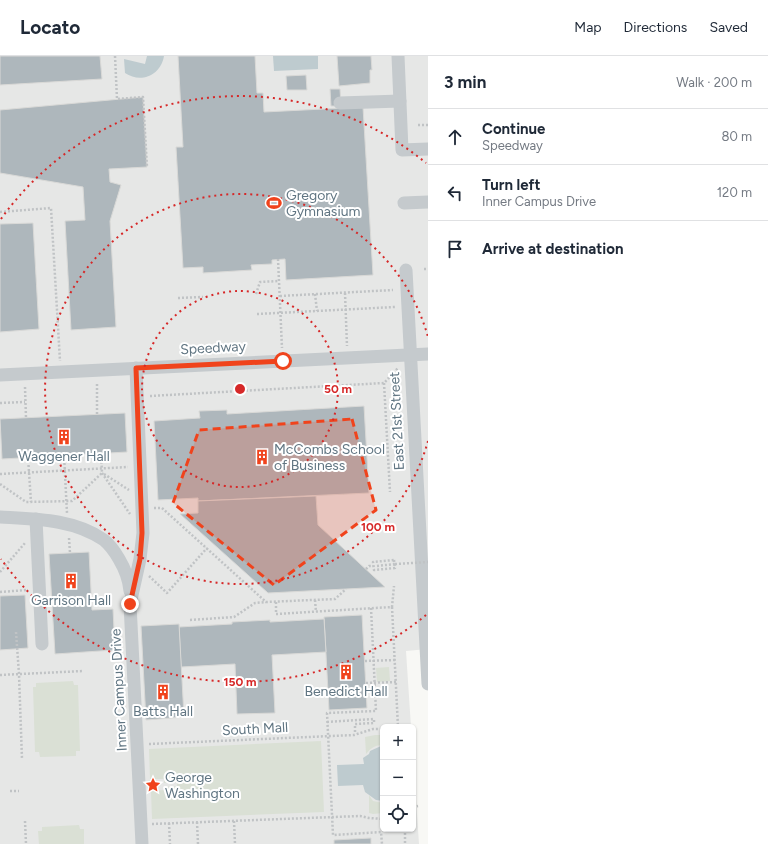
<!DOCTYPE html>
<meta charset="utf-8">
<style>
:root{--surface:#fff;--page:#f6f6f7;--text:#1f2937;--muted:#747a83;--line:#e0e1e3}
body{margin:0;font-family:Figtree,sans-serif;background:var(--page);color:var(--text)}
.controls{position:absolute;right:12px;bottom:12px;display:grid;overflow:hidden;border-radius:6px;box-shadow:0 1px 3px #0004}
.controls button{width:36px;height:36px;display:grid;place-items:center;padding:0;border:0;border-bottom:1px solid var(--line);background:var(--surface);color:var(--text);font:20px sans-serif}
.stop{position:absolute;width:12px;height:12px;margin:-9px;border:3px solid #f0431c;border-radius:50%;background:#fff}
.stop.end{background:#f0431c;border-color:#fff;box-shadow:0 1px 4px #0008}
.list{margin:0;padding:0;list-style:none}
h2{display:flex;justify-content:space-between;align-items:center;height:52px;margin:0;padding:0 16px;font-size:17px}
h2 small{font-size:13px;font-weight:400;color:var(--muted)}
.list li{display:grid;grid-template-columns:26px 1fr auto;gap:12px;align-items:center;box-sizing:border-box;height:56px;padding:0 16px;border-top:1px solid var(--line)}
.list b{display:block;font-size:15px;white-space:nowrap}
.list p{margin:0;font-size:13px;white-space:nowrap;color:var(--muted)}
.list em{font-size:13px;font-style:normal;color:var(--muted)}
.icon{flex:none;width:22px;height:22px;fill:none;stroke:currentColor;stroke-width:2;stroke-linecap:round;stroke-linejoin:round}
.map{position:relative;flex:none;width:428px;height:788px;overflow:hidden}
header{display:flex;align-items:center;gap:24px;box-sizing:border-box;height:56px;padding:0 20px;background:var(--surface);border-bottom:1px solid var(--line)}
header strong{font-size:19px}
nav{display:flex;gap:22px;margin-inline-start:auto;font-size:14px}
main{display:flex}
aside{flex:1;background:var(--surface)}
.map>svg:first-child{display:block}
</style>
<header>
<strong>Locato</strong>
<nav><a>Map</a><a>Directions</a><a>Saved</a></nav>
</header>
<main>
<div class="map">
<svg width="428" height="788" viewBox="0 0 428 788">
<rect width="100%" height="100%" fill="#f8f8f5"/>
<path fill="#e6e7e6" d="M0 0H428V593L406 595 411 671H383V773H413V699L419 788H0Z"/>
<g fill="#dae0d5">
<path d="M389 611 390 625 377 626 376 612Z"/>
<path d="M73 625 74 629H78L80 695H76V700L40 701 39 696H35L33 631H36V627Z"/>
<path d="M375 679H383V689C375 689 371 692 366 698L365 681Z"/>
<path d="M321 685 324 756 152 763 151 735 164 734V731L177 730V727H164V723H150L149 693Z"/>
<path d="M369 739 373 745 383 747V757L373 758 369 757Z"/>
<path d="M79 769 80 773H84V788H39L38 775H42V771Z"/>
</g>
<g fill="#becbcf">
<path d="M147 0H164C161 19 141 28 125 17L124 3 145 8Z"/>
<path d="M273 0H318V13L274 15Z"/>
<path d="M381 690H383V745L376 744 365 736 363 729 338 730 337 709 364 708 363 702 369 698 370 695Z"/>
</g>
<g fill="#aeb7bc" stroke="#d9d9d7">
<path d="M0 0H100L102 23 0 29Z"/>
<path d="M178 0H255L257 37H263L264 56 363 51 373 219 286 224 285 203 272 204V208L251 209 252 214 203 217V211L183 212 176 91H183Z"/>
<path d="M337 0H371L372 14H370V27L339 30Z"/>
<path d="M306 19 307 34H287L286 20Z"/>
<path d="M330 33H340L341 50H331Z"/>
<path d="M143 41 147 111 109 113 110 126 121 129 110 165 116 271 71 274 65 165 85 164 83 131 0 117V54Z"/>
<path d="M33 167 39 273 0 276V168Z"/>
<path d="M364 350 369 437 198 445V442L158 444 154 365 200 362 199 355 227 354V358Z"/>
<path d="M125 357 127 396 2 403 0 363Z"/>
<path d="M316 440 318 469 385 531 268 537 180 458 198 457V445Z"/>
<path d="M89 496 92 554 113 553 115 594 55 598 49 498Z"/>
<path d="M25 539 28 592 0 594V540Z"/>
<path d="M362 559 367 652 329 654 324 561Z"/>
<path d="M324 563 326 596 272 599 275 657 237 658 235 608 181 611 179 571 232 568V566L270 564V566Z"/>
<path d="M179 568 184 661 146 664 141 570Z"/>
<path d="M371 782V788H334V784Z"/>
</g>
<g fill="none" stroke-linecap="round" stroke-linejoin="round">
<g stroke="#c0c3c5" stroke-width="2.5" stroke-dasharray="2 2" stroke-linecap="butt">
<path d="M115 0 117 43 143 41 147 111"/>
<path d="M418 69H428"/>
<path d="M0 156 51 152 60 305"/>
<path d="M278 203 282 292"/>
<path d="M424 213H428"/>
<path d="M345 237 347 290"/>
<path d="M256 238 260 226 279 225"/>
<path d="M315 238 317 255"/>
<path d="M280 240 393 234"/>
<path d="M178 242 203 241"/>
<path d="M257 258 395 251"/>
<path d="M384 327 390 436"/>
<path d="M25 331 26 362"/>
<path d="M150 340 384 327 398 312"/>
<path d="M0 347 25 346"/>
<path d="M97 358V327"/>
<path d="M64 399 67 457"/>
<path d="M28 401 31 446"/>
<path d="M102 417 130 458"/>
<path d="M0 418 128 411"/>
<path d="M104 418 129 434"/>
<path d="M0 428 26 446 72 445 102 417 101 397"/>
<path d="M154 452H162L266 546 335 543 346 533"/>
<path d="M69 482 70 497"/>
<path d="M394 504 395 512 374 514 373 506Z"/>
<path d="M377 510 395 508"/>
<path d="M366 513 369 510H373"/>
<path d="M0 516 25 487"/>
<path d="M149 520 167 537 207 492"/>
<path d="M0 536 27 534"/>
<path d="M315 544 316 556"/>
<path d="M276 546V558L392 551 394 530"/>
<path d="M392 551 398 671"/>
<path d="M371 552 376 655 327 657 333 779 381 776 382 788"/>
<path d="M190 564 234 561 255 547 266 546"/>
<path d="M16 576 19 618 22 703"/>
<path d="M365 605 395 604"/>
<path d="M0 619 83 615"/>
<path d="M366 627 396 626"/>
<path d="M327 666 374 663V667L355 668V678"/>
<path d="M413 674H415"/>
<path d="M149 688 354 679 373 673H383"/>
<path d="M10 735H19"/>
<path d="M413 751 418 750"/>
<path d="M25 765 26 788"/>
<path d="M234 765 235 788"/>
<path d="M197 766 198 788"/>
<path d="M169 767 170 788"/>
<path d="M152 768 360 760 369 762 383 763"/>
<path d="M405 773V788"/>
</g>
<g stroke="#c5cacd" stroke-width="13">
<path d="M398 0 402 94 428 93"/>
<path d="M340 47 400 45"/>
<path d="M404 147 428 146"/>
<path d="M406 214 428 628"/>
<path d="M136 312 143 477 140 503 130 548 142 788"/>
<path d="M0 319 428 298"/>
<path d="M0 461C35 463 74 463 104 484 110 489 115 496 119 503 125 513 129 523 130 535"/>
<path d="M36 463 42 588"/>
</g>
<path stroke="#c0c3c5" stroke-width="2.5" stroke-dasharray="2 2" stroke-linecap="butt" d="M395 508 428 506"/>
</g>
<g fill="none" stroke-linecap="round" stroke-linejoin="round">
<path stroke="#f0431c" stroke-width="5" d="M130 548 140 503 142 477 136 312 283 305"/>
</g>
<path fill="#f0431c" fill-opacity="0.2" stroke="#f0431c" stroke-width="3" stroke-dasharray="8 5" stroke-linejoin="round" d="M352 363 376 454 274 529 173 447 199 374Z"/>
<g fill="none" stroke="#d62828" stroke-width="2" stroke-dasharray="2 4">
<circle cx="240" cy="333" r="98"/>
<path d="M428 385A195 195 0 1 1 428 281"/>
<path d="M426 559A293 293 0 0 1 1 503M1 163A293 293 0 0 1 426 107"/>
</g>
<defs>
<g id="stadium-bare" transform="scale(1.2)"><path d="M0-5a6.5 5 0 1 0 0 10a6.5 5 0 1 0 0-10ZM-3.5-1.8h7v3.6h-7Z" fill="#f0431c" stroke="#fff" stroke-width="2.5" paint-order="stroke"/></g>
<g id="building-bare" transform="scale(1.2)"><path d="M-4-6H4V6H1V3H-1V6H-4ZM-2.5-4.3h1.7v1.8h-1.7ZM.8-4.3h1.7v1.8H.8ZM-2.5-1h1.7V.8h-1.7ZM.8-1h1.7V.8H.8Z" fill="#f0431c" stroke="#fff" stroke-width="2.5" paint-order="stroke"/></g>
<g id="sight-bare" transform="scale(1.2)"><path d="M0-6L1.8-2.2L6-1.7L2.9 1.2L3.7 5.4L0 3.3L-3.7 5.4L-2.9 1.2L-6-1.7L-1.8-2.2Z" fill="#f0431c" stroke="#fff" stroke-width="2.5" paint-order="stroke"/></g>
</defs>
<g fill-rule="evenodd">
<use href="#stadium-bare" x="274" y="147"/>
<use href="#building-bare" x="64" y="381"/>
<use href="#building-bare" x="262" y="401"/>
<use href="#building-bare" x="71" y="525"/>
<use href="#building-bare" x="346" y="616"/>
<use href="#building-bare" x="163" y="636"/>
<use href="#sight-bare" x="153" y="729"/>
</g>
<g text-anchor="middle" dominant-baseline="central" stroke-width="4" stroke-linejoin="round" paint-order="stroke">
<g font-size="14" fill="#607582" stroke="#fff">
<text x="286" y="139" text-anchor="start">Gregory<tspan x="286" dy="16">Gymnasium</tspan></text>
<text x="274" y="393" text-anchor="start">McCombs School<tspan x="274" dy="16">of Business</tspan></text>
<text x="64" y="400">Waggener Hall</text>
<text x="71" y="544">Garrison Hall</text>
<text x="346" y="635">Benedict Hall</text>
<text x="163" y="655">Batts Hall</text>
<text x="165" y="721" text-anchor="start">George<tspan x="165" dy="16">Washington</tspan></text>
</g>
<g font-size="14" fill="#607582" stroke="#fff">
<text transform="translate(213 292) rotate(-3)">Speedway</text>
<text transform="translate(397 365) rotate(-93)">East 21st Street</text>
<text transform="translate(119 634) rotate(-93)">Inner Campus Drive</text>
<text transform="translate(255 673) rotate(-3)">South Mall</text>
</g>
</g>
<circle cx="240" cy="333" r="6" fill="#d62828" stroke="#fff" stroke-width="2"/>
<g font-size="12" text-anchor="middle" font-weight="bold" fill="#d62828" stroke="#fff" stroke-width="4" stroke-linejoin="round" paint-order="stroke">
<text x="338" y="337">50 m</text>
<text x="378" y="475">100 m</text>
<text x="240" y="630">150 m</text>
</g>
</svg>
<div class="controls">
<button>+</button>
<button>−</button>
<button><svg class="icon" aria-label="locate" viewBox="0 0 24 24"><circle cx="12" cy="12" r="6"/><path d="M12 2v4M12 18v4M2 12h4M18 12h4"/></svg></button>
</div>
<div class="stop" style="left:283px;top:305px"></div>
<div class="stop end" style="left:130px;top:548px"></div>
</div>
<aside>
<h2>3 min<small>Walk · 200 m</small></h2>
<ul class="list">
<li><svg class="icon" aria-label="ahead" viewBox="0 0 24 24"><path d="M12 20V5M6 11l6-6 6 6"/></svg><div><b>Continue</b><p>Speedway</p></div><em>80 m</em></li>
<li><svg class="icon" aria-label="left" viewBox="0 0 24 24"><path d="M17 20v-9H6M10 6l-5 5 5 5"/></svg><div><b>Turn left</b><p>Inner Campus Drive</p></div><em>120 m</em></li>
<li><svg class="icon" aria-label="arrive" viewBox="0 0 24 24"><path d="M6 21V4h12l-3 4 3 4H6"/></svg><div><b>Arrive at destination</b></div></li>
</ul>
</aside>
</main>
